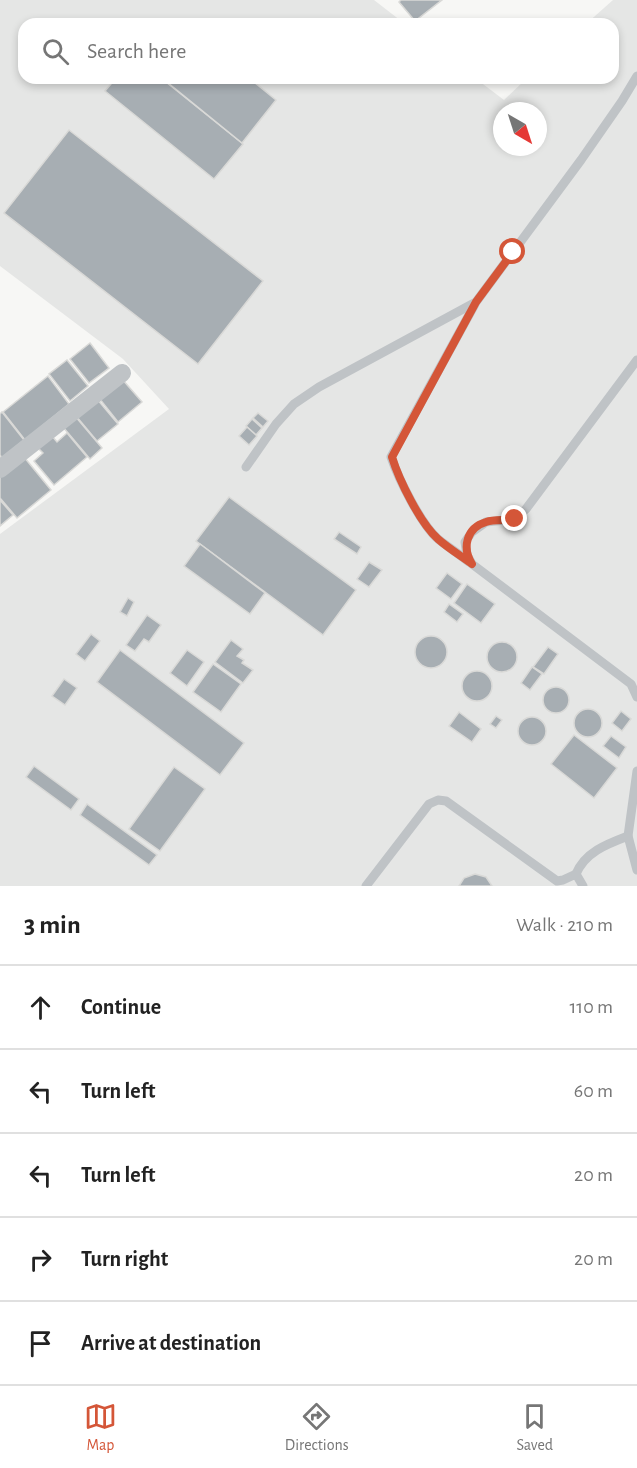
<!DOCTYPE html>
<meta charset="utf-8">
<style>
:root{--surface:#fff;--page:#f2f2f2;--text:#222;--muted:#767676;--line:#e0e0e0;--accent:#d45638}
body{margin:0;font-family:"Alegreya Sans",sans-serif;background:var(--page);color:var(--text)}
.compass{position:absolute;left:493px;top:102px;width:54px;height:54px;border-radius:50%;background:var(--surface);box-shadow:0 3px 9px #0003;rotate:141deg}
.stop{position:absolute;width:18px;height:18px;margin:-14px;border:4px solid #d45638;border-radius:50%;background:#fff}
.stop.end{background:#d45638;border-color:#fff;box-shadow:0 2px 6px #0008}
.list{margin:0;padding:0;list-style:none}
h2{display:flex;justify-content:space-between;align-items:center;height:78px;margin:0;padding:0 24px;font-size:26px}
h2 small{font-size:20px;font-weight:400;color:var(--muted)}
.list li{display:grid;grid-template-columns:39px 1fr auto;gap:18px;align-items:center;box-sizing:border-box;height:84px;padding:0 24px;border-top:2px solid var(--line)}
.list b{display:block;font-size:22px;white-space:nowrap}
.list em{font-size:20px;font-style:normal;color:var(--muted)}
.icon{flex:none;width:33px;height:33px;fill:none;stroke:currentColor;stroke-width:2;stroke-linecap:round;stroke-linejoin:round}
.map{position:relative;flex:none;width:637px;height:886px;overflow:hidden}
.search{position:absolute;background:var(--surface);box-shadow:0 3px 9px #0003;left:18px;right:18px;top:18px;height:66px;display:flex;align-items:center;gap:15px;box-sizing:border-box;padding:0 21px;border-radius:18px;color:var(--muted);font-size:22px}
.sheet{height:498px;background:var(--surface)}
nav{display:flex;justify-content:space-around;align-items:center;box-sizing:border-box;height:84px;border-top:2px solid var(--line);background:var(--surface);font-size:16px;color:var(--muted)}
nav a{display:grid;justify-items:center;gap:3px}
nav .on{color:var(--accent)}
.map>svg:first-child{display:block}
</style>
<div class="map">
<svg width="637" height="886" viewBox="0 0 637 886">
<rect width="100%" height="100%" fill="#f7f7f5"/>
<path fill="#e5e6e5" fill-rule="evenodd" d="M0 0H374L405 24H24V78H475L504 100 527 78H613V24H586L613 0H637V886H0V534L169 409 123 359 0 266ZM502 111H538V147H502Z"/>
<g fill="#a7aeb3" stroke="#d9d9d7" stroke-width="1.5">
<path d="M401 0H442L415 21 399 2Z"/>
<path d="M116 78H161L243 144 214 179 105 91Z"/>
<path d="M162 78H249L276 100 242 143Z"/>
<path d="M69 130 263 281 198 364 4 213Z"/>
<path d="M90 343 109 368 89 383 70 359Z"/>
<path d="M67 360 88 386 70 401 49 374Z"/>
<path d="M48 376 69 404 25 440 3 412Z"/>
<path d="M122 379 142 402 118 422 99 398Z"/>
<path d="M97 399 118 424 97 441 76 416Z"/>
<path d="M2 412 24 440 2 458 0 455V414Z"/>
<path d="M258 413 268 421 263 427 253 418Z"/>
<path d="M75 416 102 448 90 459 63 427Z"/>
<path d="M252 419 262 428 256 435 246 426Z"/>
<path d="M247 427 257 436 249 445 239 436Z"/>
<path d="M67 433 87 457 54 485 34 461 43 453 37 447 51 435 57 442Z"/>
<path d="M24 457 51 490 17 518 0 498V476Z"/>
<path d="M229 497 356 590 323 635 196 541Z"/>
<path d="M0 500 13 515 0 526Z"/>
<path d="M339 532 361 547 357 554 334 539Z"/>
<path d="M200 544 265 593 250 614 184 566Z"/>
<path d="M369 562 382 570 369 587 357 579Z"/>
<path d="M447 573 462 584 451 599 436 588Z"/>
<path d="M467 584 495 604 481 623 454 603Z"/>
<path d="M128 598 134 602 127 616 120 612Z"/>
<path d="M449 604 463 614 457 622 444 612Z"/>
<path d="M147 615 161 625 149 642 144 639 135 651 126 645Z"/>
<path d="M91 634 100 641 85 661 76 654Z"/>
<circle cx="431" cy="652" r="16"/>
<path d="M231 640 243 649 237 656 244 660 242 663 253 670 243 683 215 662Z"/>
<circle cx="502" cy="657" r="15"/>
<path d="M548 647 558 654 544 674 533 667Z"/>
<path d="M120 650 244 743 220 775 97 682Z"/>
<path d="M187 650 204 662 187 686 170 673Z"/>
<path d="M213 664 241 684 221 712 193 692Z"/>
<path d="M532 667 542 674 530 690 521 683Z"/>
<circle cx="477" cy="686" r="15"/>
<path d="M64 679 77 688 65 705 52 696Z"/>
<circle cx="556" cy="700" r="13"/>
<circle cx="588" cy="723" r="14"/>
<path d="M621 711 631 719 622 731 612 723Z"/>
<path d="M459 712 481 729 472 742 449 726Z"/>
<path d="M496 716 502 720 496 728 490 724Z"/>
<circle cx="532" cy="731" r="14"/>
<path d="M574 735 617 768 594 798 551 764Z"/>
<path d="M611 736 626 747 619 758 603 746Z"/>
<path d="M34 766 79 799 71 810 26 777Z"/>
<path d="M174 767 205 789 160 851 129 829Z"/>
<path d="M87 804 157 855 149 865 80 815Z"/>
<path d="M475 874 486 877 492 886H459L464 878Z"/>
</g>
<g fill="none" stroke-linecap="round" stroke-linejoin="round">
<g stroke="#bfc3c6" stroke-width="9">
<path d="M637 360 526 509 515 519 486 522 472 532 465 542 467 555 472 564 631 684 637 697"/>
<path d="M246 467 276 424 294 404 319 387 476 302 581 160 622 101 637 76"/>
<path d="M469 562C459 554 448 547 438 539 421 524 399 480 391 457L475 304"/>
<path d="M637 771 628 836 637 870"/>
<path d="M366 886 429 804 438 800 446 801 557 881 563 880 576 874"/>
<path d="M583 886 576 874C585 852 607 844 628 836"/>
</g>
<path stroke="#bfc3c6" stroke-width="18" d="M0 469 122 373"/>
</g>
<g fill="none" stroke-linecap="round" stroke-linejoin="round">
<path stroke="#d45638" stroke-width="8" d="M513 252 476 302 392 457C399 480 420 523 438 539 448 548 461 556 472 564 462 548 466 528 486 522 495 519 506 521 515 519"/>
</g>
</svg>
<svg class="compass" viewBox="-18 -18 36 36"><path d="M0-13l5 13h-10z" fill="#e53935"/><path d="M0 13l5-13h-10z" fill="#767676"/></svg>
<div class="stop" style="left:513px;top:252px"></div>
<div class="stop end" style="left:515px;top:519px"></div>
<div class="search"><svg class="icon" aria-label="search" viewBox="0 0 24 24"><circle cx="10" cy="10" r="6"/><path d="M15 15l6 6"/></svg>Search here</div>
</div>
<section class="sheet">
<h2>3 min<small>Walk · 210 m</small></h2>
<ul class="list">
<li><svg class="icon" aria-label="ahead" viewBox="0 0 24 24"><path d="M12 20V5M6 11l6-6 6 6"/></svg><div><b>Continue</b></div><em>110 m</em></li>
<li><svg class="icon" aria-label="left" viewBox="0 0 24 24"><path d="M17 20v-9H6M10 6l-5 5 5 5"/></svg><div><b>Turn left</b></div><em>60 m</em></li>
<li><svg class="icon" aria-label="left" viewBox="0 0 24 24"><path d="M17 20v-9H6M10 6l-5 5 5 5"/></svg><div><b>Turn left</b></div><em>20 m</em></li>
<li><svg class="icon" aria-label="right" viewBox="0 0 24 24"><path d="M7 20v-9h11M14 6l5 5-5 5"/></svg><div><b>Turn right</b></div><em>20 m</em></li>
<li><svg class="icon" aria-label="arrive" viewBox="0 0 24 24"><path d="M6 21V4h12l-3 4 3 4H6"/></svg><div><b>Arrive at destination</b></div></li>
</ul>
</section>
<nav>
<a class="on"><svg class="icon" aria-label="map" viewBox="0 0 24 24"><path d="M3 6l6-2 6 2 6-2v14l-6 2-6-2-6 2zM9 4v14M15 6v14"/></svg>Map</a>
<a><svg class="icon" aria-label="directions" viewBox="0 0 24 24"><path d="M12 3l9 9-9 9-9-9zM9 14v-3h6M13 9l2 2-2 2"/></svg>Directions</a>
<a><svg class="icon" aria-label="saved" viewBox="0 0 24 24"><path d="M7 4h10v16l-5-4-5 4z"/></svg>Saved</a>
</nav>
